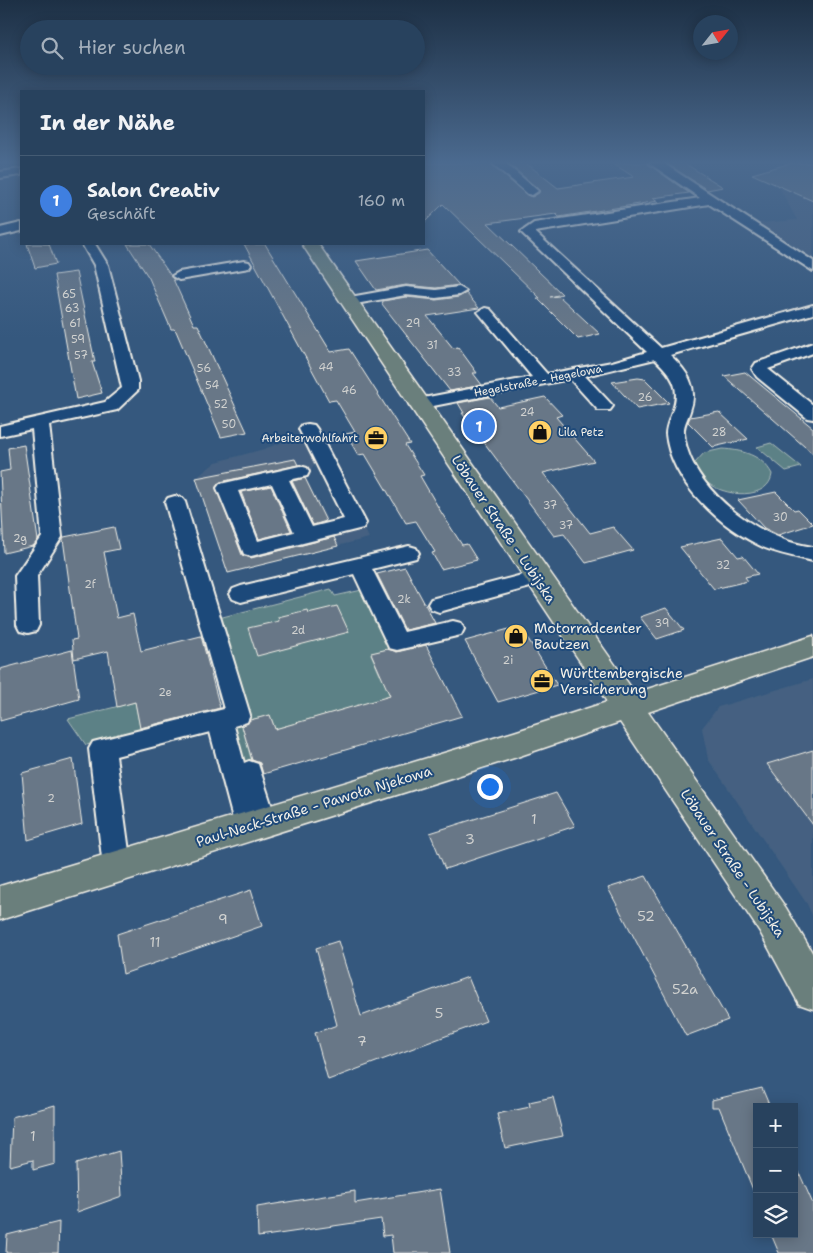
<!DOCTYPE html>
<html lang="de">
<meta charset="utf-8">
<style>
:root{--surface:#28425e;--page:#344d67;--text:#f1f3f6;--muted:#a5b0bc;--line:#445b73;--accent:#e797bd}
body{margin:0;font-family:"Shantell Sans",sans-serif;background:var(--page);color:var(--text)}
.controls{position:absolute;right:15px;bottom:15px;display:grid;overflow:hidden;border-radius:0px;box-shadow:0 2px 12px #0003}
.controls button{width:45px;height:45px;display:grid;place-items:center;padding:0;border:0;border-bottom:1px solid var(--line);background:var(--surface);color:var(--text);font:25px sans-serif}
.compass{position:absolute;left:693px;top:15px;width:45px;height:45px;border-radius:50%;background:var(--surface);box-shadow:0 2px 12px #0003;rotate:59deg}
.you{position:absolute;left:489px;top:786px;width:18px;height:18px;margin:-12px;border:4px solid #fff;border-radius:50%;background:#1a73e8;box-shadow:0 0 0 8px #1a73e833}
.badge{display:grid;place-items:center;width:32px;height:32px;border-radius:50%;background:var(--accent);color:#fff;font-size:16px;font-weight:700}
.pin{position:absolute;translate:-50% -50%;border:2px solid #fff;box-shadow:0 1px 5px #0006}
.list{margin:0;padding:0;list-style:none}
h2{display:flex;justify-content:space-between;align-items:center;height:65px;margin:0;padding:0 20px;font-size:21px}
h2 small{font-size:16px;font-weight:400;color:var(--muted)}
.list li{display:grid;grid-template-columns:32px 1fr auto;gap:15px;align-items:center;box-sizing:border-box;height:90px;padding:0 20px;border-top:1px solid var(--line)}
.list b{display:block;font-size:19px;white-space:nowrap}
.list p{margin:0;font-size:16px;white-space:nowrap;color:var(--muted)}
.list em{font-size:16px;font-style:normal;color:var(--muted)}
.icon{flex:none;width:28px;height:28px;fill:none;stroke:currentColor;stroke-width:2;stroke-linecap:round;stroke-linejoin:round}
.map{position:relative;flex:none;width:813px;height:1253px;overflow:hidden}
.search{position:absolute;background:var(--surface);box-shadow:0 2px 12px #0003;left:20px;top:20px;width:405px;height:55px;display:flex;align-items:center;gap:12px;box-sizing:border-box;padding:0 18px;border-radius:28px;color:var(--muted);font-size:19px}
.panel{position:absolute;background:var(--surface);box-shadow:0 2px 12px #0003;left:20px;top:90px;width:405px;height:155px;border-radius:0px}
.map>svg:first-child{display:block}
</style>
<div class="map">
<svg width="813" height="1253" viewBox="0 0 813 1253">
<rect width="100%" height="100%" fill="#35587e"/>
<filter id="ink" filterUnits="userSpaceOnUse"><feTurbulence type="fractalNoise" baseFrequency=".02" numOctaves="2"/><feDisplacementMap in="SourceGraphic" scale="10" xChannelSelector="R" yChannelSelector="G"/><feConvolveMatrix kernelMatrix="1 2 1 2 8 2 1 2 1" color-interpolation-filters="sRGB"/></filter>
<g filter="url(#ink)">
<g fill="#446181">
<path d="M813 178V258L758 223 797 220 779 187Z"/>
<path d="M306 434 317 461 306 478 330 525 360 519 369 538 228 573 196 478 216 462 264 449Z"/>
<path d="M813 679V917L807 904 708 759 702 728 718 707Z"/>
</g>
<g fill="#5c8186" stroke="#a8b9b7">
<path d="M771 443 801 467 786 471 757 447Z"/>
<path d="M722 449C742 450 762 455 772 474 768 508 696 494 695 463L704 453Z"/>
<path d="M331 589 335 596 362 590 391 648 371 654 380 675 386 674 396 695 275 729 270 715 241 723 256 776 236 782 211 728 237 715 211 620Z"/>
<path d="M135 702 141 733 86 745 68 719Z"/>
</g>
<g fill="#677787" stroke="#f4f1e8">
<path d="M424 163H490L527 195 532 197 539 193V190L508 163H526L558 188 634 177 612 163H647L689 193 653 198 658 201 559 217 556 214 488 223 562 294 550 297 559 296 600 334 578 339 537 298H540L443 204 424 223Z"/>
<path d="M666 163H684L723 187 707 190Z"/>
<path d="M791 163H813V201L752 174Z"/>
<path d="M27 244H49L56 264 35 268Z"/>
<path d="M127 244H149L173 279 194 325H198L247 432 221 437 176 331 174 329H171L149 278Z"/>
<path d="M244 244H265L331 352 349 349 410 444 405 445 424 475 420 476 441 512 462 545 467 544 477 560 441 569 432 553 435 552 416 521 406 523 365 454 358 455 346 434 355 432 336 400 329 401Z"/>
<path d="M427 250 459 285 436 288 406 285 376 290 356 261Z"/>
<path d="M76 272 95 362H92L102 393 76 399 54 275Z"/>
<path d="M466 293 479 308 427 316 453 348 458 347 477 373H473L482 385 450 391 382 304 383 301 406 297 436 300 459 297Z"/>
<path d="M745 372 813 428V454L724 376Z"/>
<path d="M638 378 645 379 669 403 637 409 612 382Z"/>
<path d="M490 397 498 407 545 397 562 415 556 417 594 461 543 473 590 533 613 527 633 550 586 563 564 534 554 536 462 413H464L458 403Z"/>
<path d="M719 412 748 439 713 447 688 422 690 417Z"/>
<path d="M24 445 38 540 33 546 4 553 0 472 10 470 8 448Z"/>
<path d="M295 459 298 465 220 482 216 487 242 555 251 558 334 537 338 546 228 573 196 478Z"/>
<path d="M305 478 326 521 313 525 292 481Z"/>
<path d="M271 486 291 531 259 539 241 492Z"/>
<path d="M776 492 794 510 798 509 813 524 778 535 764 528 738 500Z"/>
<path d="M114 527 119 549 104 552 117 618 133 614 141 651 201 636 220 708 140 728 135 702 117 707 108 651 74 659 72 640 77 639 63 539 64 537Z"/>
<path d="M722 538 738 557 743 556 758 574 745 577 748 581 714 589 680 547Z"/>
<path d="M405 567 435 623 405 630 377 574Z"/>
<path d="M337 606 349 632 257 656 248 628 279 621 278 617 307 610 308 613Z"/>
<path d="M666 608 684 630 657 639 640 617Z"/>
<path d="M520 626 557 685 498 702 465 641Z"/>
<path d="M426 645 462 716 263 774 260 763 252 760 242 726 250 720 270 715 275 729 390 696 371 653 388 649 397 652Z"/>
<path d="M72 650 79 699 0 721V669Z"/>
<path d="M813 750V825L767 764Z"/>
<path d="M73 759 82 824 28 840 22 773Z"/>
<path d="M556 793 575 826 445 869 430 833Z"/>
<path d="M646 876 688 950 728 1020 686 1036 608 888Z"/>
<path d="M251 890 262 926 123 974 117 934Z"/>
<path d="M338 941 361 1016 468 977 486 1021 328 1080 315 1033 337 1025 316 948Z"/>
<path d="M762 1088 770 1107H757L756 1197 719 1107H712V1100Z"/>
<path d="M553 1097 563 1136 505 1148 497 1114 530 1107 529 1102Z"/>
<path d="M55 1105V1164L33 1170V1160L10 1166 12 1117Z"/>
<path d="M119 1151 122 1196 77 1212 76 1164Z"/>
<path d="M794 1161 813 1204V1253H779L771 1234H794Z"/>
<path d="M440 1189 450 1253H393L391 1235 383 1236 381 1219 258 1237 257 1207 355 1191V1203Z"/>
<path d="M59 1222 58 1253H6L7 1235Z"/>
</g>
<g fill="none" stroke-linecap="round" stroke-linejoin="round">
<g stroke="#f4f1e8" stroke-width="4">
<g id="minor">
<path d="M492 163H505L538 191 532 195 528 194Z"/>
<path d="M649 163H663L813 261V271L709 204 535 232 661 348 813 305V314L670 355C687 371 699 387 690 411 688 418 683 425 684 433 688 480 739 522 780 538 790 543 802 545 813 547V561C797 557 780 554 765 548 722 529 671 483 666 434 666 426 670 419 672 412 682 388 672 375 655 359L585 376 613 406 610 410H598L570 379 418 409 412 408 409 404 412 400 418 399 532 377 478 312 485 308 490 309 547 374 612 362 647 352 521 232 534 223 700 198Z"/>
<path d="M21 169V175L0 178V172Z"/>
<path d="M21 223V231L0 236V228Z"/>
<path d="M82 244H95L108 265 138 381V390L117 410 49 425 62 537 37 576 39 625 36 631 28 633 20 631 17 625 15 576 42 537 32 429 0 436V426L105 402 122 388 94 265Z"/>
<path d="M244 261 249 262 251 265 249 268 179 280 172 276 179 272Z"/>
<path d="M406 287 436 290 459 287 466 291 459 295 436 298 406 295 350 305 343 301 350 297Z"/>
<path d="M813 343V353L768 369 813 405V419L807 418 757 377 752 369 756 363Z"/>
<path d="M308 424 314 425 317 429 366 523 363 528 251 556 244 554 217 488 220 484 300 466 307 468 309 472 307 476 289 480 312 527 344 519 299 429 302 425ZM272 484 294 532 258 541 238 491Z"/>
<path d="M175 496 182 498 185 502 250 715 247 722 234 726 244 763 249 761 258 764 277 822 273 830 263 834 258 832 247 838 237 834 210 732 116 756 131 866 127 875 117 879 107 875 103 866 89 749 93 742 224 709 165 502 168 498Z"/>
<path d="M409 546 416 548 419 553 416 558 372 569 404 632 453 621 461 623 464 629 461 635 397 650 389 648 354 574 241 602 233 599 230 594 233 589 241 586Z"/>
<path d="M537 571 545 573 548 578 545 583 439 612 431 609 428 604 431 599Z"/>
</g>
</g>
<g stroke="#f4f1e8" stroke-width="3">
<path id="major" d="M302 244H318L635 693 813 636V657L648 712 786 908 813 954V1009L799 1004 760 932 620 722 514 758 0 920V886L514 732 607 702Z"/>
</g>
<use href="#minor" fill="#1f4a7a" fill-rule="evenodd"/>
<use href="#major" fill="#6b7f7c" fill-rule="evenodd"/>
</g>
</g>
<linearGradient id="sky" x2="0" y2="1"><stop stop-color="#1d3045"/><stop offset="0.48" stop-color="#4b6a8f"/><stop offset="1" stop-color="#4b6a8f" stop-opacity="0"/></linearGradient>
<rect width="813" height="338" fill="url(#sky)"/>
<defs>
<g id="shop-disc" transform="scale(1.25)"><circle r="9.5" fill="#ffd166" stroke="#1f4a7a"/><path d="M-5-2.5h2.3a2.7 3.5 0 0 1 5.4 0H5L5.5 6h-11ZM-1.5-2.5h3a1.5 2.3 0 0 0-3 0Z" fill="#111"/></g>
<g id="office-disc" transform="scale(1.25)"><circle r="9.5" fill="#ffd166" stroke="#1f4a7a"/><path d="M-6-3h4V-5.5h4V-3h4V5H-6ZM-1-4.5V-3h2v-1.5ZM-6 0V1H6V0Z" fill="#111"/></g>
</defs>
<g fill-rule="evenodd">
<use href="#shop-disc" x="540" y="432"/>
<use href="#office-disc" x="376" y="438"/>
<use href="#shop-disc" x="516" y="636"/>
<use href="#office-disc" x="542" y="681"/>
</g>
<g text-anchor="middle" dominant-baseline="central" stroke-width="4" stroke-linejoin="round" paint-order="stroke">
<g font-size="11" fill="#d1d2d0">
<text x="69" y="294">65</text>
<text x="72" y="308">63</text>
<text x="75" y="323">61</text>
<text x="413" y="323">29</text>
<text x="78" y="339">59</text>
<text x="432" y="345">31</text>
<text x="81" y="355">57</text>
<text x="326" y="367">44</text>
<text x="204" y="368">56</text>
<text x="454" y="372">33</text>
<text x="212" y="385">54</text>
<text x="349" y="390">46</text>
<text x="645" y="397">26</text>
<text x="221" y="404">52</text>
<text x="527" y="412">24</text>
<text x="229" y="424">50</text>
<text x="719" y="432">28</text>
<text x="550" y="505">37</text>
<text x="780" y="517">30</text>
<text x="566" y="525">37</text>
<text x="20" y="538">2g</text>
<text x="723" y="565">32</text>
<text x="90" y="584">2f</text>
<text x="404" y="599">2k</text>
<text x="662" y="623">39</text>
<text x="298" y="630">2d</text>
<text x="508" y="660">2i</text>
<text x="165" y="692">2e</text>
<text x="51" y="798">2</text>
</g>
<g font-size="11" fill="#f4f1e8" stroke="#1f4a7a">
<text transform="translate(538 381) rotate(-11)">Hegelstraße - Hegelowa</text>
</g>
<g font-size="11" fill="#f4f1e8" stroke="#1f4a7a" text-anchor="start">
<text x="558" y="432">Lila Petz</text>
<text x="358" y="438" text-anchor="end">Arbeiterwohlfahrt</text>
</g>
<g font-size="14" fill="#f4f1e8" stroke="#1f4a7a">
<text transform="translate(504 529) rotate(56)">Löbauer Straße - Lubijska</text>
<text transform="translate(314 806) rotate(-17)">Paul-Neck-Straße - Pawoła Njekowa</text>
<text transform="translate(733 863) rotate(56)">Löbauer Straße - Lubijska</text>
</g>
<g font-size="14" fill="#f4f1e8" stroke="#1f4a7a" text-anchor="start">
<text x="534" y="628">Motorradcenter<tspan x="534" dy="16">Bautzen</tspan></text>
<text x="560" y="673">Württembergische<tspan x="560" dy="16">Versicherung</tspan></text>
</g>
<g font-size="14" fill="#d1d2d0">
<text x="534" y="819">1</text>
<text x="470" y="839">3</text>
<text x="646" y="916">52</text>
<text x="223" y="919">9</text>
<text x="155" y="942">11</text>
<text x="685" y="989">52a</text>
<text x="439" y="1013">5</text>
<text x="362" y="1041">7</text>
<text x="33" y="1136">1</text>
</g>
</g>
</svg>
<div class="controls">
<button>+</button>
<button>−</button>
<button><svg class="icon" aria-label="layers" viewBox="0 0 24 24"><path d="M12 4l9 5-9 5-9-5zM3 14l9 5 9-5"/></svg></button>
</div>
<svg class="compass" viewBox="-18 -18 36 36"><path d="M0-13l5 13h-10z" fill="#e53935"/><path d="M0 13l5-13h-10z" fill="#a5b0bc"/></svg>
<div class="you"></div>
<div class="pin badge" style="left:479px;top:426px;background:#3f7fe0">1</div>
<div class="search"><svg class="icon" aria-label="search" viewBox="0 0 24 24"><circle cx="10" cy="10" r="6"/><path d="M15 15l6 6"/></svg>Hier suchen</div>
<section class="panel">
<h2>In der Nähe<small></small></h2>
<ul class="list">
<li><span class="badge" style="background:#3f7fe0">1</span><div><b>Salon Creativ</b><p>Geschäft</p></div><em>160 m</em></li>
</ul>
</section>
</div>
